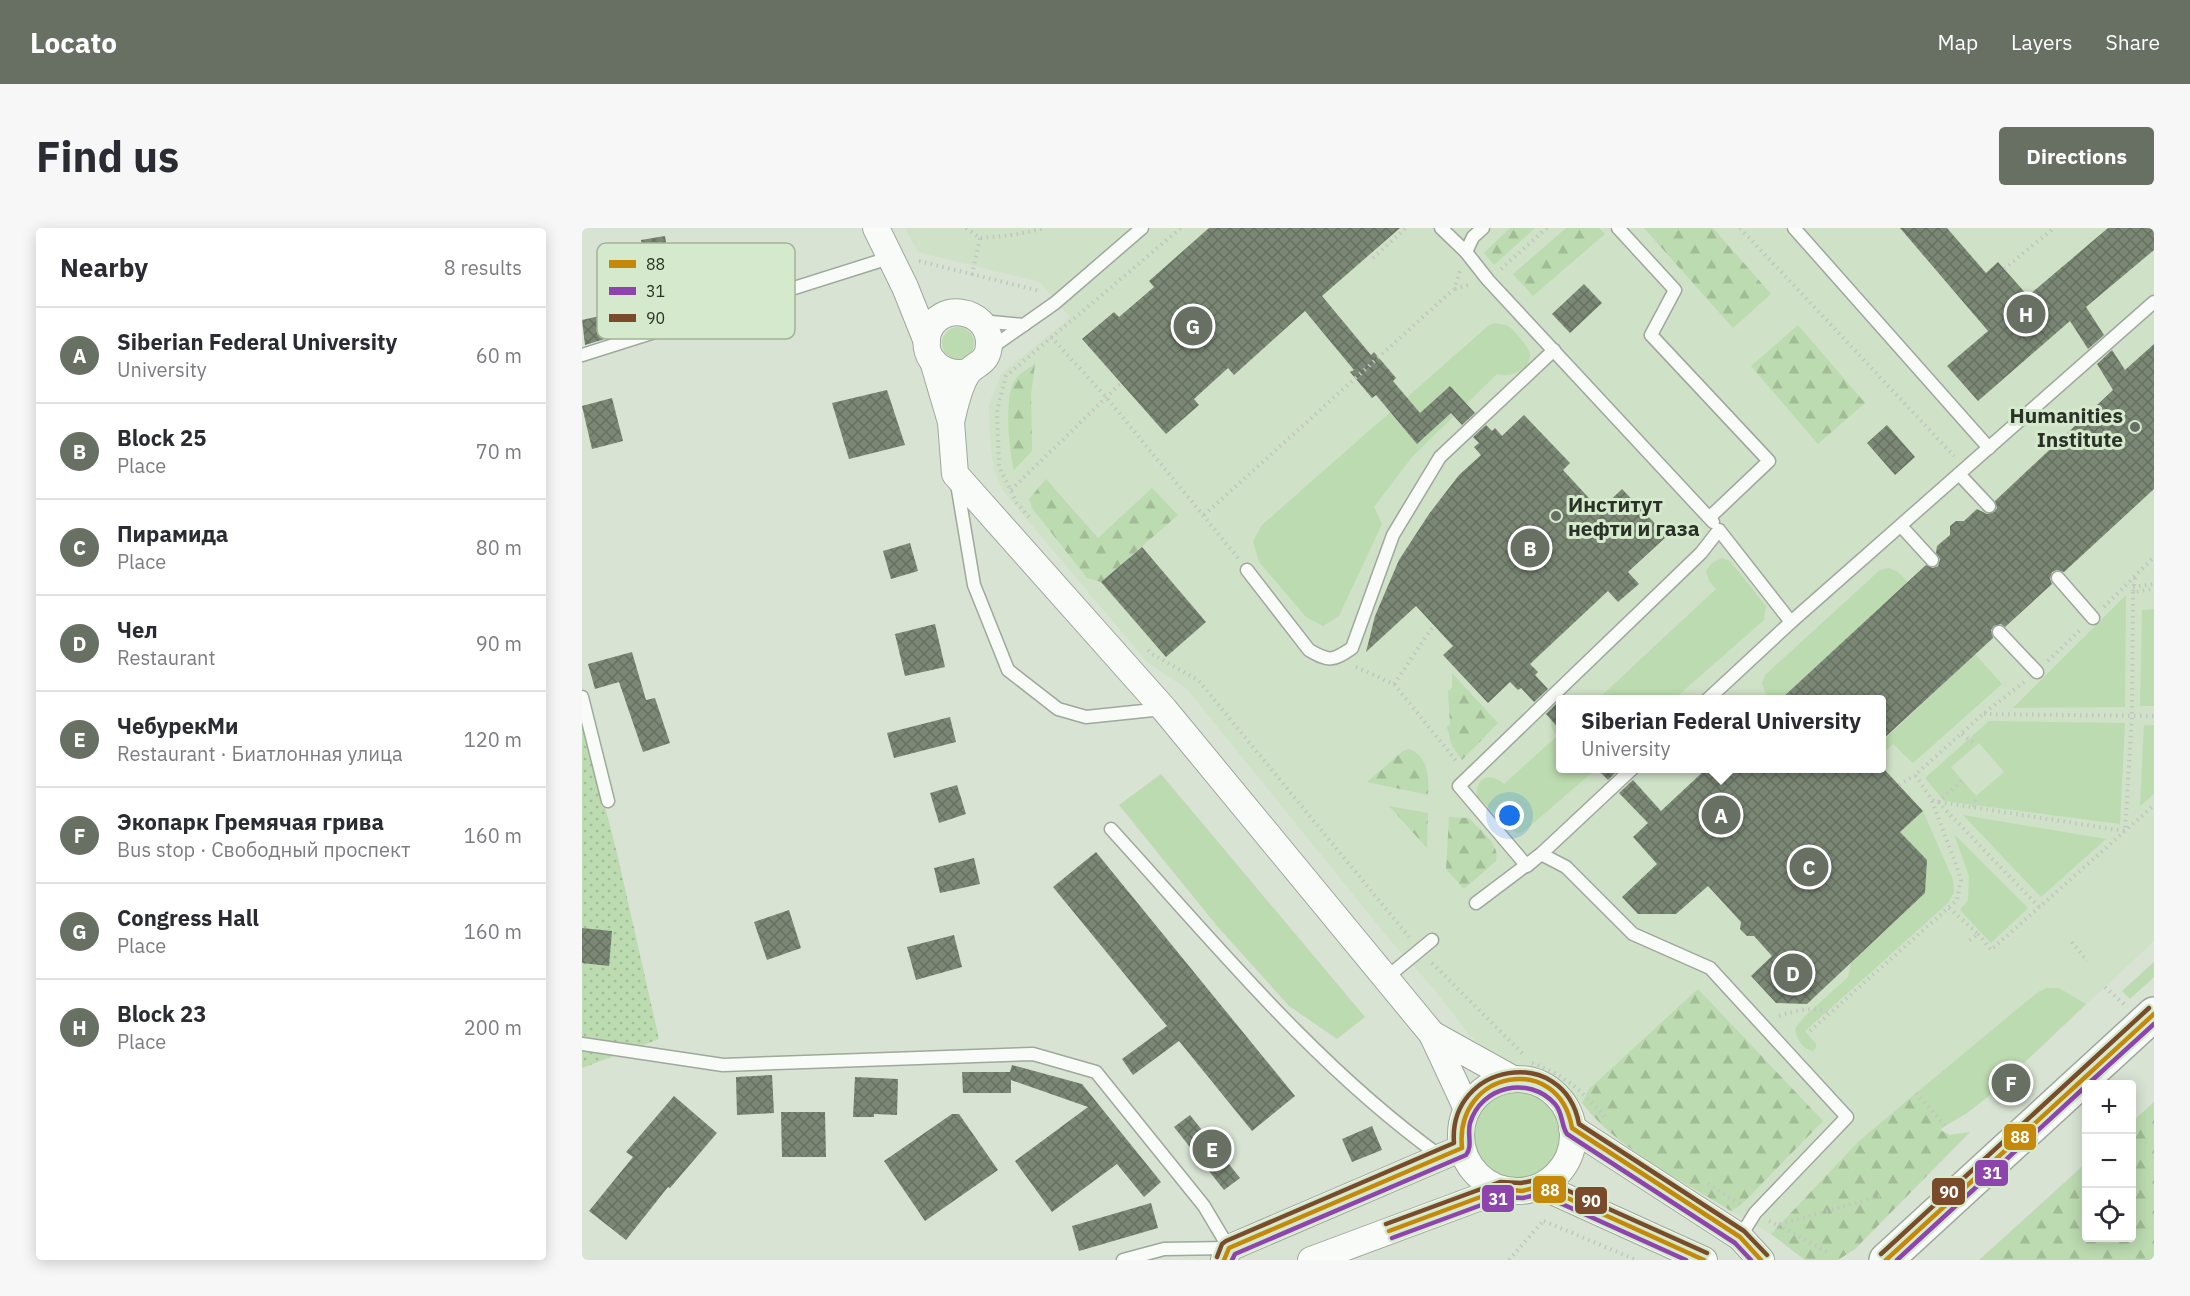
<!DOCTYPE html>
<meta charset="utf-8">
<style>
:root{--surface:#fff;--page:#f7f7f7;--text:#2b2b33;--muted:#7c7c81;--line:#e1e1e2;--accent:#677063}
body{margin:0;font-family:"IBM Plex Sans",sans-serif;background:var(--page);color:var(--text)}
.controls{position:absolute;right:18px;bottom:18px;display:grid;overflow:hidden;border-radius:6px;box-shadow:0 3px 15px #0003}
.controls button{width:54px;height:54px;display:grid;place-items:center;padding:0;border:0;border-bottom:2px solid var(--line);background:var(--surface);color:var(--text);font:30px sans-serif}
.you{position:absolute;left:928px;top:588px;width:21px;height:21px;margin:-15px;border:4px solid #fff;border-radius:50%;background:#1a73e8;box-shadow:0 0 0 9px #1a73e833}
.badge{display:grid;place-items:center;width:39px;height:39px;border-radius:50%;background:var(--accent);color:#fff;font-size:20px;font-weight:700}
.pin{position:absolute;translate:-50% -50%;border:3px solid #fff;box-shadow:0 2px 6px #0006}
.popup{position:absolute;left:974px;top:467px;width:330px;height:78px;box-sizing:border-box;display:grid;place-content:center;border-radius:6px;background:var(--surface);filter:drop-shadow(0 2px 4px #0005);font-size:20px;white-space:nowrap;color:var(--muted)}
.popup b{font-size:22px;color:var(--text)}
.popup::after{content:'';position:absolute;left:50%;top:100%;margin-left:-12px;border:12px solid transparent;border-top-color:var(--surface)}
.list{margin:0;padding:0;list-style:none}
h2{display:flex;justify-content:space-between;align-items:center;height:78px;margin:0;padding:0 24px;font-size:26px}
h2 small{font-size:20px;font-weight:400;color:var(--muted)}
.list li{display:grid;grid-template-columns:39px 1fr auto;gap:18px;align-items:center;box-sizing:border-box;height:96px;padding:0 24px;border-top:2px solid var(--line)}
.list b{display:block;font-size:22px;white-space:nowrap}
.list p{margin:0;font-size:20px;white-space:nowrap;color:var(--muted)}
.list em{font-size:20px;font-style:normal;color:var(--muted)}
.icon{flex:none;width:33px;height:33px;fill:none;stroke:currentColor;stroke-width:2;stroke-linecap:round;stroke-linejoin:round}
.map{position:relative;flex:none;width:1572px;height:1032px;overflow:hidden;border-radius:6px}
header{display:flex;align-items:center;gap:36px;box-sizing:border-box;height:84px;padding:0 30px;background:var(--accent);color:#fff}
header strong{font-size:28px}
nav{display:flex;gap:33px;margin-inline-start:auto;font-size:21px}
.intro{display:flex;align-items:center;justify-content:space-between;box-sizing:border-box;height:144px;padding:0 36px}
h1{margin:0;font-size:42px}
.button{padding:15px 27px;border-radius:6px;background:var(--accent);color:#fff;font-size:21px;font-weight:700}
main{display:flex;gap:36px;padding:0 36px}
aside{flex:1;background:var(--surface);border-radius:6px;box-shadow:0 3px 15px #0003}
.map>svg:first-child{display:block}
</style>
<header>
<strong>Locato</strong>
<nav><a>Map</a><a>Layers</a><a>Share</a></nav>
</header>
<div class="intro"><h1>Find us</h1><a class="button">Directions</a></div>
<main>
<aside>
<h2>Nearby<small>8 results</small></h2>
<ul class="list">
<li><span class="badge">A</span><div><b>Siberian Federal University</b><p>University</p></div><em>60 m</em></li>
<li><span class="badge">B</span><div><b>Block 25</b><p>Place</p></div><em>70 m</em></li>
<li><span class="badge">C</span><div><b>Пирамида</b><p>Place</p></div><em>80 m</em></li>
<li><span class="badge">D</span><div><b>Чел</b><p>Restaurant</p></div><em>90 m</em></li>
<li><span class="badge">E</span><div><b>ЧебурекМи</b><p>Restaurant · Биатлонная улица</p></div><em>120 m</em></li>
<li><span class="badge">F</span><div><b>Экопарк Гремячая грива</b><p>Bus stop · Свободный проспект</p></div><em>160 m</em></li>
<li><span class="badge">G</span><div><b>Congress Hall</b><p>Place</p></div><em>160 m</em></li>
<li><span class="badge">H</span><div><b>Block 23</b><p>Place</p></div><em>200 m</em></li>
</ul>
</aside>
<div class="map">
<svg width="1572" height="1032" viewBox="0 0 1572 1032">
<defs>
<pattern id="forest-firs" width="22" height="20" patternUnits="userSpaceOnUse" patternTransform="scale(1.5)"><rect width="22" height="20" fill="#bcdbb0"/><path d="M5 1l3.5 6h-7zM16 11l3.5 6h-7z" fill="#a2bc97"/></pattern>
<pattern id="park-dots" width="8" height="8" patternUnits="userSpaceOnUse" patternTransform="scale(1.5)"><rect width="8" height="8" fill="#bcdbb0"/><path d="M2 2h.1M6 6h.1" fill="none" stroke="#a2bc97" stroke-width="1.8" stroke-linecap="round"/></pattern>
<pattern id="building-cross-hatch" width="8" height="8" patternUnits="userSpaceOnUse" patternTransform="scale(1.5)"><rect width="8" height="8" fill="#7c8876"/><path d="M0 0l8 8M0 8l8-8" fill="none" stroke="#667061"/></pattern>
</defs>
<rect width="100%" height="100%" fill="#d8e3d3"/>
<path fill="#cfe1c7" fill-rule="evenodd" d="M323 0H1572V713L1442 835 1437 833 1409 856 1413 863 1385 885 1358 901 1368 907 1388 904 1273 1021 1256 1032H1223L1189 1006 1149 983 1036 912 1014 893 1000 875 980 856 957 843 929 836 908 825 890 810 852 761 808 712 605 461 565 434 422 264 412 243 408 211 407 177 419 146 488 90 458 54 336 24ZM978 472H1300V540H978Z"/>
<g fill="#bcdbb0" fill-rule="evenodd">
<path d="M912 95C916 96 922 96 926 98 931 101 949 121 948 128 947 143 927 150 915 146L830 229 792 279 800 296 757 388 741 398 724 389 677 334 671 313 680 297 906 98Z"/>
<circle cx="376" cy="115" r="16"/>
<path d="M1140 330 1148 333 1184 378 1182 392 1092 471H1016L1134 361 1127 353 1124 343 1130 335Z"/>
<path d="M1307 340 1316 344 1326 354 1203 468H1196L1189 471 1183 464 1180 455 1183 447 1298 342Z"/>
<path d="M1544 367 1543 479 1431 480Z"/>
<path d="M1572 381V478H1558L1560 382Z"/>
<path d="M1393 426 1420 456 1331 535 1311 516 1300 526V514Z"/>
<path d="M978 481V540L1014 541 941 604 935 605 929 602 895 568C894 548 909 544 922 556L975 508C967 498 965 489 978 481Z"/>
<path d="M1407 493 1543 495 1538 596 1362 573 1343 550ZM1397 515 1422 544 1394 568 1369 539Z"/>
<path d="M1562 497H1572V566L1558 578Z"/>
<path d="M579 546 783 789 755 811 707 778 635 698 537 577Z"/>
<path d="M1341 583 1371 652 1372 664 1366 675 1223 803 1234 816V820L1231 823C1220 821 1215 811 1213 801L1222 789 1266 749 1269 734 1343 665 1345 632 1318 604Z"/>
<path d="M1381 587 1524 611 1459 669Z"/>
<path d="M1372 606 1446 680 1409 715 1378 682 1386 672 1387 648Z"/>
<path d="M1572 734V749L1548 771 1540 763Z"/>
<path d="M1465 760H1477L1504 776 1442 835 1437 833 1409 856 1413 863 1385 885 1363 898 1334 865 1456 764Z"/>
<circle cx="936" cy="907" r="44"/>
</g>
<g fill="url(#forest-firs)">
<path d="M928 0H953L912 37 902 25Z"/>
<path d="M984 0H1017L1023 6 951 68 931 46Z"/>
<path d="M1062 0H1131L1189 66 1151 100Z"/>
<path d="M1216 97 1283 175 1236 216 1169 138Z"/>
<path d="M453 136 449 167 450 223 432 242C427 223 422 171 432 154 436 146 446 141 453 136Z"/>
<path d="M464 251 516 310 570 260 596 287 519 354 505 350 450 280 447 271Z"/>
<path d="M870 445 916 495 880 532 870 518 865 499 868 496 866 463 870 460Z"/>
<path d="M827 521C847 529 847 549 846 567L785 554 821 523Z"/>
<path d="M807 578 846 585 845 620Z"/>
<path d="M867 589 887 590C897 602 919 616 914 633L882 661 864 641Z"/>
<path d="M1116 761 1241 893 1159 977 1149 983C1098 951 1038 923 1000 875L1007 861Z"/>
<path d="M1334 865 1363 898 1358 902 1368 907 1388 904 1273 1021 1256 1032H1223L1189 1006 1276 914Z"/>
<path d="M1572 874V1032H1397L1504 935V1010H1550V894Z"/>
</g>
<path fill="url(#park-dots)" d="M0 490 35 625 77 811 0 840Z"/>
<g fill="url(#building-cross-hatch)">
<path d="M627 0H818L740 68 789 127 792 124 814 150 811 153 838 185 868 158 893 185 880 197 869 185 835 216 794 167 790 170 768 144 772 142 723 83 652 147 646 140 612 171 617 177 584 206 500 111 532 84 537 89 572 59 567 53Z"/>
<path d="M1318 0H1365L1404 45 1416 34 1446 68 1526 0H1572V22L1504 79 1522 107 1506 121 1488 93 1396 173 1365 138 1406 103Z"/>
<path d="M83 8 92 64 68 68 59 12Z"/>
<path d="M149 40 155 65 131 70 125 45Z"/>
<path d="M1002 56 1020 75 988 105 970 86Z"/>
<path d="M22 87 26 110 3 117 0 92Z"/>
<path d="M1572 116V261L1482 344 1475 342 1470 344 1468 351 1470 356 1423 399 1419 396 1412 398 1409 402 1411 410 1299 513V471H1199L1344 337 1351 340 1356 338 1358 331 1354 325 1355 318 1368 307V298L1374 293H1382L1395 281 1405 286 1412 284 1415 280 1413 273 1531 162 1515 136 1530 122 1543 142Z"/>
<path d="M305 162 323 217 267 231 250 175Z"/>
<path d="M30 170 41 213 10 221 0 178Z"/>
<path d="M942 187 988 235 981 242 1018 282 1040 261 1085 308 1046 344 1057 356 1036 374 1026 363 948 436 956 444 953 447 966 461 952 474 939 460 936 462 928 454 906 475 861 427 871 418 834 378 784 424 793 388 817 332 847 286 877 247 899 227 892 219 897 215 891 209 904 197 910 203 913 200 920 208Z"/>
<path d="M1305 197 1333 229 1313 247 1285 215Z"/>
<path d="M328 315 336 343 309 351 301 323Z"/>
<path d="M560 319 624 394 584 429 519 354Z"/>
<path d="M353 396 363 439 323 448 313 406Z"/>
<path d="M50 424 64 472 73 470 88 515 61 524 37 454 13 461 6 436Z"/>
<path d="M977 473 978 475V502L964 486Z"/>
<path d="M368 489 374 514 312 530 305 505Z"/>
<path d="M1014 540H1038L1026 552Z"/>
<path d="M1125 540H1301L1341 583 1318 604 1345 632 1343 665 1225 776 1194 775 1169 748 1190 728 1172 708H1165L1158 701 1159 694 1126 658 1094 686H1056L1040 669 1075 636 1051 609 1066 595 1037 565 1051 552 1079 583Z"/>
<path d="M375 557 384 586 357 595 348 565Z"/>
<path d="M514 624 713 868 670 903 597 813 551 847 540 831 585 798 471 659Z"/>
<path d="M392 630 398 656 358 665 352 640Z"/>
<path d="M207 682 219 720 185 732 172 694Z"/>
<path d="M0 700 30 703 27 738 0 735Z"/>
<path d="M372 707 380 739 334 752 325 719Z"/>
<path d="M430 837 500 856 579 954 562 969 535 936 470 984 433 933 506 879 429 852V865H381L380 844H428Z"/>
<path d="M190 847 192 885 155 887 154 849Z"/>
<path d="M273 849 316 851 315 887 292 886V889H271Z"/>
<path d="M92 868 135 905 88 960 86 959 44 1012 7 983 51 929 44 924Z"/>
<path d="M199 884H243L244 929H200Z"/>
<path d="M370 886H377L416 942 343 993 302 933Z"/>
<path d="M608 887 658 950 642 962 592 899Z"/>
<path d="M790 898 800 922 770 934 760 911Z"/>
<path d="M569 975 576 1000 497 1023 490 998Z"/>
</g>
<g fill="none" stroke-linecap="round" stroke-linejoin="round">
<g stroke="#9fa89b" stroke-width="15">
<g id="service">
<path d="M859 0 884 24 891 9 901 0"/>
<path d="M1036 0 1093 62 1069 107 1187 233 1128 289"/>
<path d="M1212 0 1407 220"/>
<path d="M884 24 906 52 1131 294"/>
<path d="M399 93 442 97"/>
<path d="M406 122 473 75 560 0"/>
<path d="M0 127 307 30"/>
<path d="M1377 246 1407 278"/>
<path d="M375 256 392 357 426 442 476 481 504 489 581 481"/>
<path d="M1319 298 1350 332"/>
<path d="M665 342 727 422C747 434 751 433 770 420L811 307 858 229 972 122"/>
<path d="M1476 350 1511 390"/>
<path d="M1417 404 1455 444"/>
<path d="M0 469 26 573"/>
<path d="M1125 472 1209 394"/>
<path d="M529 601C633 715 732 837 858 928"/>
<path d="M894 675 959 626 1051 540"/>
<path d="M804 750 850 712"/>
<path d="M0 816 141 837 451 826 514 844 622 978 647 1020"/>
<path d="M1158 1009 1173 985 1265 889 1128 740 1051 706 984 639 959 626 945 638 877 558 1119 325 1137 302 1209 394 1572 74"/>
<path d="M541 1032 582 1021 647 1020"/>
</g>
</g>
<g stroke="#9fa89b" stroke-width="28">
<g id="minor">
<path d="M294 0 323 59 345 114"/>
<path d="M351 133 369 194 373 246 582 481 850 806"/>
<path d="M369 194C373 178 376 160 385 146 393 134 407 137 407 114 406 80 356 73 346 105 338 132 363 149 386 144"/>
<circle cx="935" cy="907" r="56"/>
<path d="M885 881 850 806 931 851"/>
<path d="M990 900 1158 1009 1179 1032"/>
<path d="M959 958 1122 1032"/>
<path d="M642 1032 647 1020 880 920"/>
<path d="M729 1032 920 961"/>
</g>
</g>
<g stroke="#9fa89b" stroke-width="36">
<path id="secondary" d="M1304 1032 1572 786"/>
</g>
<g stroke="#c2c6c1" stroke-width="4" stroke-dasharray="1.5 4.5" stroke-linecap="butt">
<path d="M384 0 398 10 431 7 464 0"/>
<path d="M1158 0 1372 228"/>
<path d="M791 30 824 0"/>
<path d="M337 33 458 63"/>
<path d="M919 41 965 0"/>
<path d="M1422 41 1472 0"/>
<path d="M390 47 398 10"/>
<path d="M873 61 889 56"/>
<path d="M469 109 524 169 656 330"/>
<path d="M429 262 539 155"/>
<path d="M622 287 872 61 878 43"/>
<path d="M447 289 435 275 417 239 415 182 424 148 599 0"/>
<path d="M1553 350 1551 364 1572 361"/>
<path d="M1551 359 1572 356"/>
<path d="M1522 379 1572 329"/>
<path d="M566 422 570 426 616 452 827 709"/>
<path d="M1466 433 1499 401"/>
<path d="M774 439 812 456 876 535"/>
<path d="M1442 454 1401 486 1333 547 1350 572 1356 574 1457 679"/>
<path d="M812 456 852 397"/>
<path d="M1402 486 1572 488"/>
<path d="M1380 506 1394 517"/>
<path d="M1317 557 1333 547"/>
<path d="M1356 574 1380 553"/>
<path d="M1357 574 1543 603 1550 488 1551 364"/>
<path d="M1392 579 1394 569"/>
<path d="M1367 680 1396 706 1387 713"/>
<path d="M1396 706 1409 722 1572 577"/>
<path d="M1490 714 1505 733"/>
<path d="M850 735 942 827"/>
<path d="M1523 759 1542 776"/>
<path d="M1197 788C1215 782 1231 778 1249 785"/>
<path d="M1228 803 1375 672 1379 652 1376 642 1350 573"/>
<path d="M950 835C983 847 1000 863 1024 890"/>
<path d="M1334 865 1366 901"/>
<path d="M1126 956 1158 976"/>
<path d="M962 993 1054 1032"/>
<path d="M1187 993 1195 997 1299 968"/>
<path d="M1196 997 1245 1024"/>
<path d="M927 1032 962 992"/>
</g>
<use href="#service" stroke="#f9fbf8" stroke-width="12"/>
<use href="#minor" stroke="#f9fbf8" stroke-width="26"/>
<use href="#secondary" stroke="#f9fbf8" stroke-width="33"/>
<g stroke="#d5e9cd" stroke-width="9">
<g id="bus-1">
<path d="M807 1003 920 961 940 963 959 958 1122 1032"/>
<path d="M642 1032 647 1020 880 920C872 842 977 823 990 900L1158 1009 1179 1032"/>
<path d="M1304 1032 1572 786"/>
</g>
</g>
<g stroke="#d5e9cd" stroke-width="9">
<g id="bus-2">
<path d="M1506 856 1572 796"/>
<path d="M810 1010 921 969 941 970 958 966 1104 1032"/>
<path d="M650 1032 653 1026 884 927C891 919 885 906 888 895 899 858 947 847 973 876 981 885 979 897 985 906L1153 1015 1169 1032"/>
<path d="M1315 1032 1504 858"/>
</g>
</g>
<g stroke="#d5e9cd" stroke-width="9">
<g id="bus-3">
<path d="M804 996 918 954 939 955 960 951 1125 1025"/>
<path d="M1299 1026 1567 780"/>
<path d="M635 1029 640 1016 644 1013 872 915C866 835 982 815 997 896L1162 1003 1185 1027"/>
</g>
</g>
<use href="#bus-1" stroke="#c4890a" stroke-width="4.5"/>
<use href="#bus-2" stroke="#8e44ad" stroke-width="4.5"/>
<use href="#bus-3" stroke="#7a4b2a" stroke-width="4.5"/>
</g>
<g fill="#677063" stroke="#d5e9cd" stroke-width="2">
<circle cx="1553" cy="199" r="6"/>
<circle cx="974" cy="288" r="6"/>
</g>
<g text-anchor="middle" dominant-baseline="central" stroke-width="6" stroke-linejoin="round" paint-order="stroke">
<g font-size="21" font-weight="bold" fill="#2a3227" stroke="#d5e9cd" text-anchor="end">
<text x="1541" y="187">Humanities<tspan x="1541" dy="24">Institute</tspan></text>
<text x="986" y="276" text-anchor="start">Институт<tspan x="986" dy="24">нефти и газа</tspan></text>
</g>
</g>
<rect x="15" y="15" width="198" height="96" rx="9" fill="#d5e9cd" stroke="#a2b29b" stroke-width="1.5"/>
<rect x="27" y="32" width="27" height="8" fill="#c4890a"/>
<rect x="27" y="59" width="27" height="8" fill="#8e44ad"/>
<rect x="27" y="86" width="27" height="8" fill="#7a4b2a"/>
<g font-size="16" fill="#2a3227">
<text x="64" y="42">88</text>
<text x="64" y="69">31</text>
<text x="64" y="96">90</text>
</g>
<g stroke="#d5e9cd" stroke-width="2">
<rect x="1421" y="895" width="34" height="28" rx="6" fill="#c4890a"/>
<rect x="1392" y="931" width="35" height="28" rx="6" fill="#8e44ad"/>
<rect x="950" y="947" width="35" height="29" rx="6" fill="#c4890a"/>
<rect x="1349" y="949" width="35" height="29" rx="6" fill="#7a4b2a"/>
<rect x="899" y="956" width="34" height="29" rx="6" fill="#8e44ad"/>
<rect x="992" y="958" width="34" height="29" rx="6" fill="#7a4b2a"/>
</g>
<g font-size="16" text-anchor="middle" font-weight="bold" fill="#fff">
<text x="1438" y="915">88</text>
<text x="1410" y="951">31</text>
<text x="968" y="968">88</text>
<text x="1367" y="970">90</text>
<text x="916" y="977">31</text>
<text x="1009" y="979">90</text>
</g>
</svg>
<div class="controls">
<button>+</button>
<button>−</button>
<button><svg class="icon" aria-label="locate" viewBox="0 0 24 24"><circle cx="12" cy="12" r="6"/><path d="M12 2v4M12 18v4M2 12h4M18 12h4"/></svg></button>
</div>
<div class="you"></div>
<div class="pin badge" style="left:1139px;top:587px">A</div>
<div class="popup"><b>Siberian Federal University</b>University</div>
<div class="pin badge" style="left:948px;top:320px">B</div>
<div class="pin badge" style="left:1227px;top:639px">C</div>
<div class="pin badge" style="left:1211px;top:745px">D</div>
<div class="pin badge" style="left:630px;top:921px">E</div>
<div class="pin badge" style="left:1429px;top:855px">F</div>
<div class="pin badge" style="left:611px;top:98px">G</div>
<div class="pin badge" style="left:1444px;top:86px">H</div>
</div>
</main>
